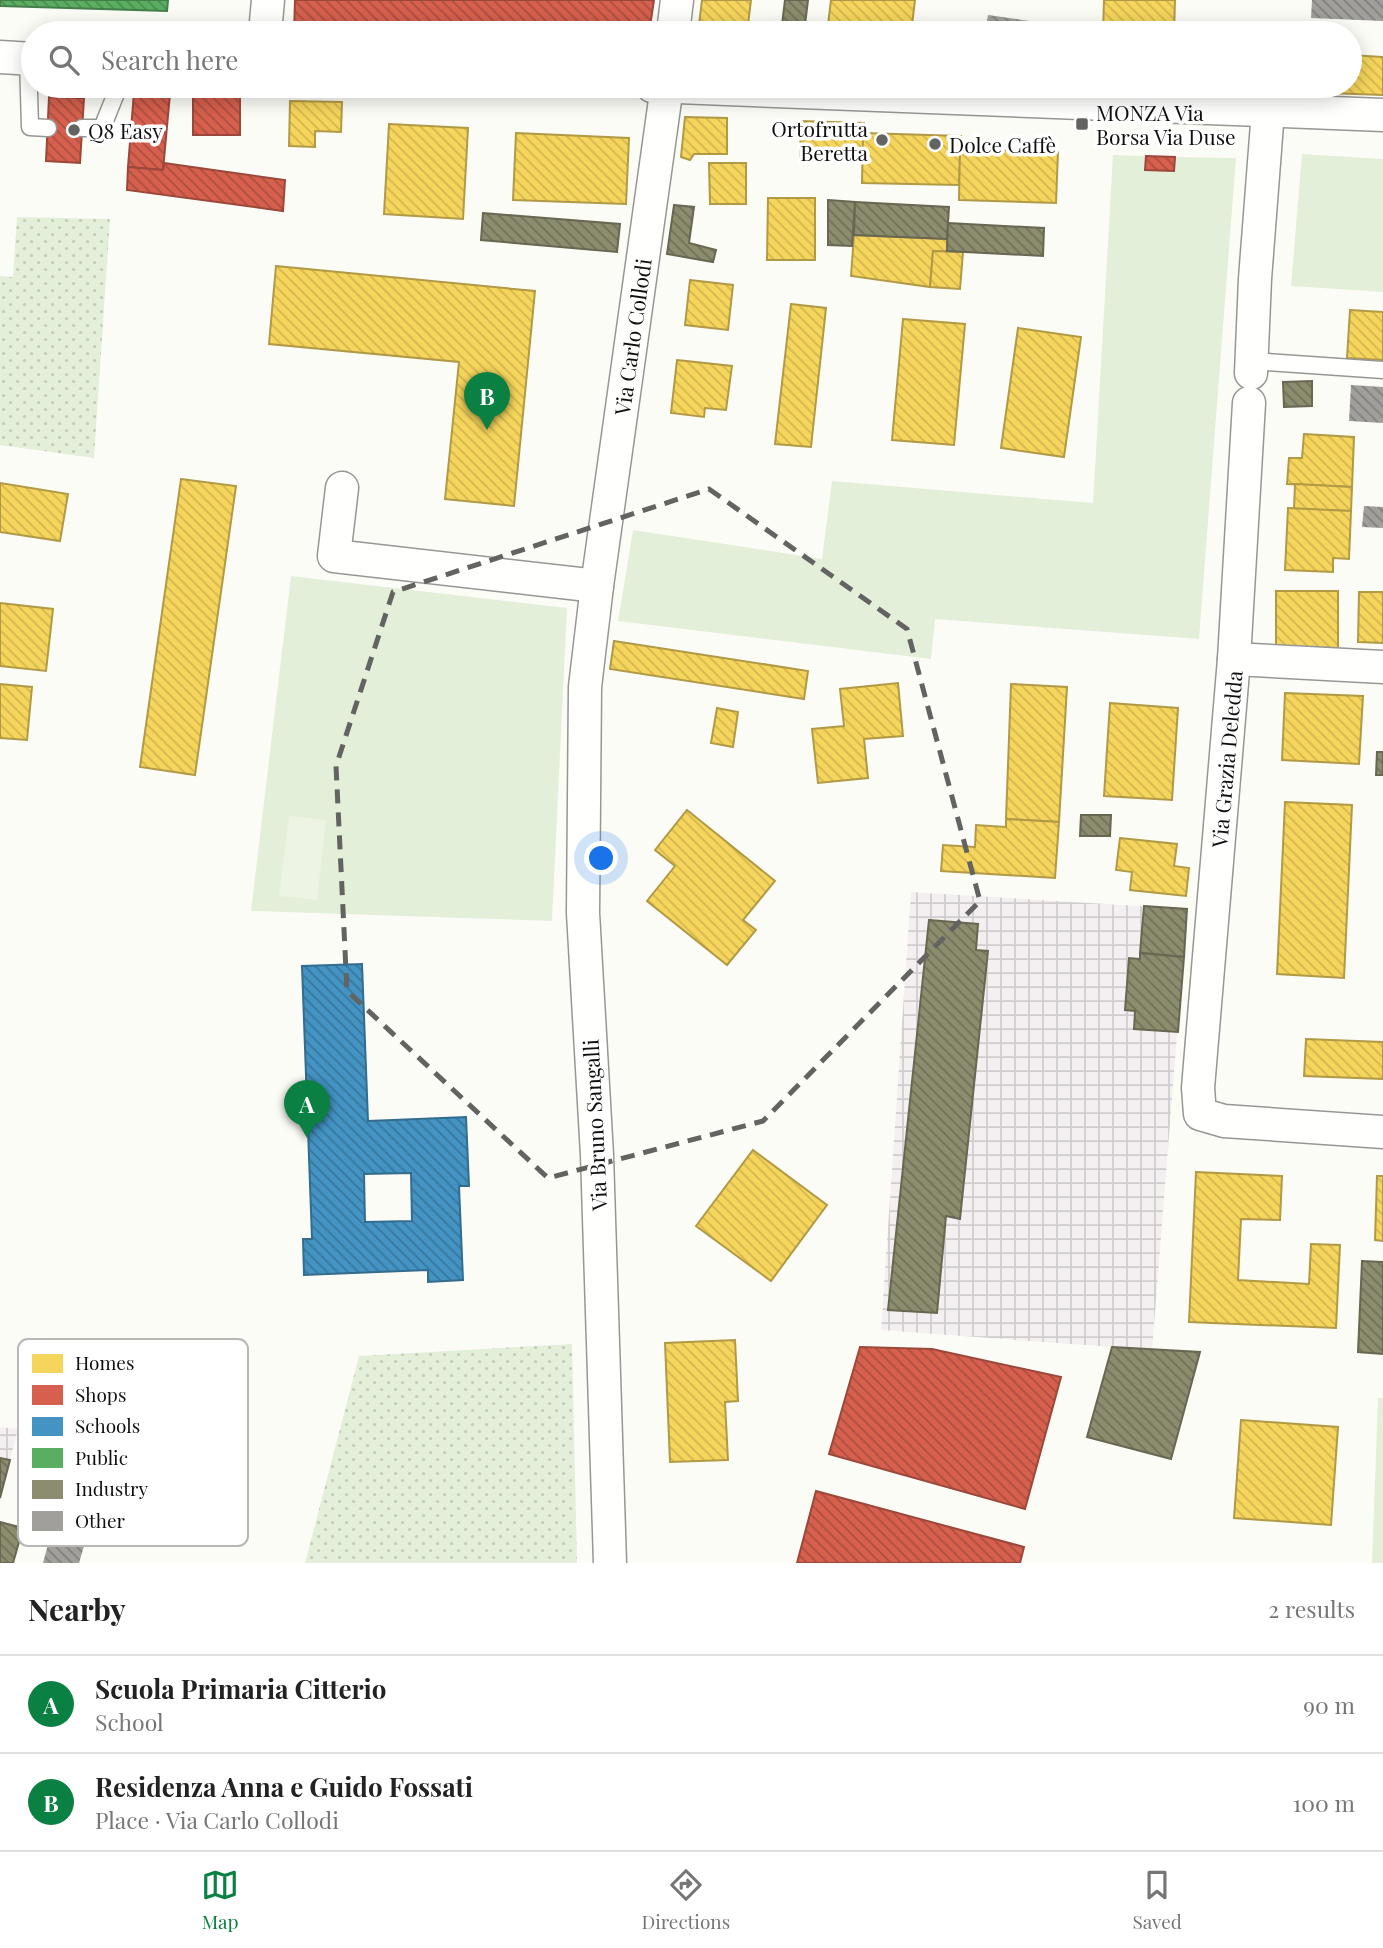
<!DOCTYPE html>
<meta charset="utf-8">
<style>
:root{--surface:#fff;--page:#f2f2f2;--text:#222;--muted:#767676;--line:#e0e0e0;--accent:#0b8043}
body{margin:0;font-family:"Playfair Display",serif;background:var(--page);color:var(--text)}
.you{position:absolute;left:602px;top:859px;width:24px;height:24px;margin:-18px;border:5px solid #fff;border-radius:50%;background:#1a73e8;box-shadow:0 0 0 10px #1a73e833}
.badge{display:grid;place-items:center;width:46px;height:46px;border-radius:50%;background:var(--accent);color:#fff;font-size:23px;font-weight:700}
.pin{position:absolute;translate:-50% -58px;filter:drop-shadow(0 2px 4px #0008)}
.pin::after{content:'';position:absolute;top:37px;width:24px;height:21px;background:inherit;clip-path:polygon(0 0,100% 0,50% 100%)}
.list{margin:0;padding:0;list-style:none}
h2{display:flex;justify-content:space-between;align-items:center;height:91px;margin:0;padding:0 28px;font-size:30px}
h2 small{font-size:23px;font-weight:400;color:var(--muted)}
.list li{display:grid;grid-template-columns:46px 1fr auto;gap:21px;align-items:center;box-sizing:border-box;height:98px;padding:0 28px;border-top:2px solid var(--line)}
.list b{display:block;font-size:26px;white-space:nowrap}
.list p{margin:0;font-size:23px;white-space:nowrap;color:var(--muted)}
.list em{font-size:23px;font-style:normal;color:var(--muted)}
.icon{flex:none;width:38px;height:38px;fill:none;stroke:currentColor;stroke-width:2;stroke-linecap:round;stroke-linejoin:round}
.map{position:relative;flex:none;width:1383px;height:1563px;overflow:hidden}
.search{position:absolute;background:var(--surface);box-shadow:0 4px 18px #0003;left:21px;right:21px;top:21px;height:77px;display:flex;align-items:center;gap:18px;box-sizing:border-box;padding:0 24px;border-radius:38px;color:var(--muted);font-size:26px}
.sheet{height:287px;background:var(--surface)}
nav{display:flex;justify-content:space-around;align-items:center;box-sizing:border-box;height:98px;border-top:2px solid var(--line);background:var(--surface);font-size:19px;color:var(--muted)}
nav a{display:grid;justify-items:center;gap:4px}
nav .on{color:var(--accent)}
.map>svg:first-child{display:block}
</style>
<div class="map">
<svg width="1383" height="1563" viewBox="0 0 1383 1563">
<defs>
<pattern id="industrial-grid" width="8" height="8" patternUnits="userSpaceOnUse" patternTransform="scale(1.75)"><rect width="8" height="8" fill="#f4f0f2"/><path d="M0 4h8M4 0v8" fill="none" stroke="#d0cdce"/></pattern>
<pattern id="grass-dots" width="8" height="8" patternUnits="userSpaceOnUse" patternTransform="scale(1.75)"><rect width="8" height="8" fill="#e4efda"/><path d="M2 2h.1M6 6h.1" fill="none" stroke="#c3ccba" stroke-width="1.8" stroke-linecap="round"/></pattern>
<pattern id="homes-back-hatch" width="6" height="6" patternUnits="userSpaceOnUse" patternTransform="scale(1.75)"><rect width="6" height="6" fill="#f6d55c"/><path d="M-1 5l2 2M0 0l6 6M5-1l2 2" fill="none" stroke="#d2b64f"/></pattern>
<pattern id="shops-back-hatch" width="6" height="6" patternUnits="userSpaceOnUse" patternTransform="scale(1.75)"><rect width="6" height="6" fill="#d6604d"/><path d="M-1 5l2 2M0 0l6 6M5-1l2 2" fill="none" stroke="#ac4e3f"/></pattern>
<pattern id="schools-back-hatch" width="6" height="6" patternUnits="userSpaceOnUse" patternTransform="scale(1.75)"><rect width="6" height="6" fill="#4393c3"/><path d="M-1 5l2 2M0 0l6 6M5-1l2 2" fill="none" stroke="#37779d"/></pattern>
<pattern id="public-back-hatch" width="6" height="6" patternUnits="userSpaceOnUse" patternTransform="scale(1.75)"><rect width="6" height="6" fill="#5aae61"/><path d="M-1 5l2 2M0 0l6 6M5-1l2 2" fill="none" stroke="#498c4f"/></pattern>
<pattern id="industry-back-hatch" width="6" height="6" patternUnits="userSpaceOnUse" patternTransform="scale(1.75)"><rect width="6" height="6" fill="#8c8c6e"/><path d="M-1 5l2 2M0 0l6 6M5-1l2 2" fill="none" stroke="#717159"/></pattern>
<pattern id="building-back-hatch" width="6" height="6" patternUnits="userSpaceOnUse" patternTransform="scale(1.75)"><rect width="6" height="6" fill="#a09f9c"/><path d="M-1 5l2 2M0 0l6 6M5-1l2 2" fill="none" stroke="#81807e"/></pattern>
</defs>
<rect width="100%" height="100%" fill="#fcfcf7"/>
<g fill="url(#industrial-grid)">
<path d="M911 892 1187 909 1152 1350 881 1330Z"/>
<path d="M0 1427 18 1429 0 1498Z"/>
</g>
<g fill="url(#grass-dots)">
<path d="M17 217 110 219 94 458 0 445V276L13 277Z"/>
<path d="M572 1344 577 1563H305L359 1356Z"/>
</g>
<g fill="#e4efda">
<path d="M1302 154 1383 159V292L1291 286Z"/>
<path d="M1113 155 1146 156 1145 170 1174 171 1175 157 1236 158 1199 639 935 619 931 659 618 621 633 530 822 559 832 481 1093 503Z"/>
<path d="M291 576 567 608 552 921 251 911Z"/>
<path d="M1378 1398H1383V1563H1372Z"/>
</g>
<path fill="#edf4e3" d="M289 816 326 820 317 900 279 896Z"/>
<g fill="url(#homes-back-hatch)" stroke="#b19a45" stroke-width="2">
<path d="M702 0H751L747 33H698Z"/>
<path d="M831 0H915L911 33H827Z"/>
<path d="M1104 0H1175L1174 33H1103Z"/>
<path d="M1350 55 1383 57V95L1245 90V86H1350Z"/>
<path d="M290 101 342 102 341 132 315 131V147L289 146Z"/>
<path d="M685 117 727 118V154H694L690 160 681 157Z"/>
<path d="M801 121 864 123 863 161 800 159Z"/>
<path d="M389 124 468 128 463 219 384 214Z"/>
<path d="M516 133 629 138 626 204 513 200Z"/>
<path d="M863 133 961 136 959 185 862 183Z"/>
<path d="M960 149 1058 152 1056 203 959 200Z"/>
<path d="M709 163H746V204H710Z"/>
<path d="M768 198H815V260H767Z"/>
<path d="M854 235 947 239V251H933L930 287 851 276Z"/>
<path d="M933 251 963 252 960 289 930 287Z"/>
<path d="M276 266 535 291 514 506 445 499 459 362 269 344Z"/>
<path d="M690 280 733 285 728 330 685 325Z"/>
<path d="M791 304 826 308 811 447 775 444Z"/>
<path d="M1350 310 1383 312V360L1347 358Z"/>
<path d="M903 319 965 324 954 445 892 440Z"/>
<path d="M1018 328 1081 337 1064 457 1001 448Z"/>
<path d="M677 360 732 366 726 410 705 408 704 417 671 413Z"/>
<path d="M1304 434 1354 437 1352 487 1287 484 1289 458H1302Z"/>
<path d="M181 479 236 486 195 775 140 767Z"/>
<path d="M0 483 68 494 60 541 0 532Z"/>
<path d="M1295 484 1352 487 1351 511 1294 509Z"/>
<path d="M1288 508 1351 511 1349 559 1333 558V572L1285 570Z"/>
<path d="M1276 591H1338V648L1276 647Z"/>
<path d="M1359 592H1383V643L1358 642Z"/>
<path d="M0 603 53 609 46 671 0 666Z"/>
<path d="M614 641 808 671 804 699 610 669Z"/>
<path d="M898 683 903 736 864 739 868 778 818 783 812 729 844 726 840 689Z"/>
<path d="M0 684 32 687 27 740 0 738Z"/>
<path d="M1011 684 1067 687 1059 822 1006 819Z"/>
<path d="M1285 693 1363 696 1359 764 1282 760Z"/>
<path d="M1110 703 1178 708 1172 800 1104 796Z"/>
<path d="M717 708 738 712 733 747 711 743Z"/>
<path d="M1285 802 1352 805 1344 978 1277 974Z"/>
<path d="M687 810 775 881 743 920 756 930 727 965 647 901 675 866 655 850Z"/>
<path d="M1006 819 1059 822 1055 878 941 871 943 845 975 847 976 825 1006 827Z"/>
<path d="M1120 838 1177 844 1174 866 1189 868 1186 896 1130 890 1132 872 1116 870Z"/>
<path d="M1306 1039 1383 1042V1079L1304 1076Z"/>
<path d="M753 1150 827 1205 771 1281 696 1226Z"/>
<path d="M1196 1172 1282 1176 1280 1220 1241 1219 1238 1280 1309 1284 1311 1244 1340 1245 1336 1328 1189 1322Z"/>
<path d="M1377 1176H1383V1241L1375 1240Z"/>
<path d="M735 1340 738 1401 725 1402 728 1460 670 1462 665 1343Z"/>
<path d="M1241 1420 1338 1427 1331 1525 1234 1518Z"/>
</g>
<g fill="url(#shops-back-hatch)" stroke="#9b483b" stroke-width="2">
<path d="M295 0H654L649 33H294Z"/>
<path d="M134 92 170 94 163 170 128 167Z"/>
<path d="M49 97 84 98 80 163 46 161Z"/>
<rect x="193" y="97" width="47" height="38"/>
<path d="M1146 156 1175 157 1174 171 1145 170Z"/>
<path d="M164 163 285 180 283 211 127 190 128 167 163 170Z"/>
<path d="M860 1347 932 1349 1061 1377 1025 1509 829 1454Z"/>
<path d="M816 1491 1024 1547 1020 1563H797Z"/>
</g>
<path fill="url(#schools-back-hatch)" stroke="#346c8d" stroke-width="2" fill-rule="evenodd" d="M362 964 368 1121 466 1117 469 1186H459L463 1280 428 1282V1270L304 1275 303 1239H312L302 966ZM411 1173 412 1221 365 1222 364 1174Z"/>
<path fill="url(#public-back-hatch)" stroke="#447f49" stroke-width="2" d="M0 0H168L167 11 0 6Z"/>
<g fill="url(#industry-back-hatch)" stroke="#676752" stroke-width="2">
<path d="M785 0H808L804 33H781Z"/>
<path d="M828 200 855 202 852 246 828 245Z"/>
<path d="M855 202 949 207 947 239 854 235Z"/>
<path d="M674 205 694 207 689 243 716 250 713 262 667 254Z"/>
<path d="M483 213 620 224 617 252 481 240Z"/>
<path d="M948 223 1044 228 1043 256 947 251Z"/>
<path d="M1312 381V406L1284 407 1283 382Z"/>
<path d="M1377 752H1383V775H1376Z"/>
<path d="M1081 815H1111L1110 836H1080Z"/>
<path d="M1144 906 1187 909 1184 957 1140 953Z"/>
<path d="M929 920 978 924 976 950 988 951 960 1219 946 1216 937 1313 888 1310Z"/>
<path d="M1140 953 1184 957 1178 1032 1134 1029 1135 1011 1125 1010 1129 958 1140 959Z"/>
<path d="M1362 1261 1383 1262V1354L1358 1352Z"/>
<path d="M1112 1347 1200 1352 1171 1459 1087 1437Z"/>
<path d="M0 1458 10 1460 0 1498Z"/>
<path d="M0 1522 23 1528 13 1563H0Z"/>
</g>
<g fill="url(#building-back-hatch)">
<path d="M1312 0H1383V21L1311 18Z"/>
<path d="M988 15 1043 23 1042 33H985Z"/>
<path d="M1351 385 1383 387V423L1349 421Z"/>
<path d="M1364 506 1383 507V528L1362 527Z"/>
<path d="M50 1537 84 1546 79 1563H43Z"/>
</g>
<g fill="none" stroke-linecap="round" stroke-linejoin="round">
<g stroke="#969694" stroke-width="19">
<g id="lane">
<path d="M28 58 30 127 48 128"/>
<path d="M82 128H102L119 86"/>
<path d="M1252 361 1383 370"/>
</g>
</g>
<g stroke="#969694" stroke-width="35">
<g id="street">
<path d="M265 33 268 0"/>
<path d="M673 33 677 0"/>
<path d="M0 57 33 59"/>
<path d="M652 86 1383 115"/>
<path d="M1251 373 1255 279 1268 111"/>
<path d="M1249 403 1234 659 1198 1088 1200 1114 1224 1121 1383 1132"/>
<path d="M342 488 334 556 597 586"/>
<path d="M1234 659 1383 667"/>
<path id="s1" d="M610 1563 597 1155 583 913 585 687 597 586 667 86"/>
</g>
</g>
<use href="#lane" stroke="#fffffe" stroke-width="16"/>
<use href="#street" stroke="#fffffe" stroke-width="32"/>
</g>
<path fill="none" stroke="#636361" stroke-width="5" stroke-dasharray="14 9" stroke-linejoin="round" d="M709 489 907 629 980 901 763 1121 548 1178 347 991 336 766 393 592Z"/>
<g fill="#636361" stroke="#fff" stroke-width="2.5">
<rect x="1075" y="117" width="14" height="14" rx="3.5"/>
<circle cx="74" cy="130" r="7"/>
<circle cx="882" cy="140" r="7"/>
<circle cx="935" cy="144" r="7"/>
</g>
<g text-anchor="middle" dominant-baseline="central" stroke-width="7" stroke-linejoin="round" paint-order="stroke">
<g font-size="21" fill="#101010" stroke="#fff" text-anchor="start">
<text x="1096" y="112">MONZA Via<tspan x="1096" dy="24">Borsa Via Duse</tspan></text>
<text x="868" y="128" text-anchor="end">Ortofrutta<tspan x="868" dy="24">Beretta</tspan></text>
<text x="88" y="130">Q8 Easy</text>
<text x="949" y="144">Dolce Caffè</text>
</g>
<g font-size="21" fill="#101010" stroke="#fff">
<text stroke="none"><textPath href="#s1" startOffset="1230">Via Carlo Collodi</textPath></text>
<text transform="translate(1226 759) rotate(-85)">Via Grazia Deledda</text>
<text transform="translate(594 1125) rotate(-93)">Via Bruno Sangalli</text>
</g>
</g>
<rect x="18" y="1339" width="230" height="207" rx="10" fill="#fff" stroke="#b7b7b7" stroke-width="2"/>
<rect x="32" y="1354" width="31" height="19" fill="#f6d55c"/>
<rect x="32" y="1385" width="31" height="20" fill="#d6604d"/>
<rect x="32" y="1417" width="31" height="19" fill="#4393c3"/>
<rect x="32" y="1448" width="31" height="20" fill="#5aae61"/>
<rect x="32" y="1480" width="31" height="19" fill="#8c8c6e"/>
<rect x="32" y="1511" width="31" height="20" fill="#a09f9c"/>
<g font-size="19" fill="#101010">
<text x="75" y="1370">Homes</text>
<text x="75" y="1402">Shops</text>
<text x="75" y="1433">Schools</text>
<text x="75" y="1465">Public</text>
<text x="75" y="1496">Industry</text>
<text x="75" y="1528">Other</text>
</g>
</svg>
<div class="you"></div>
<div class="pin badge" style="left:307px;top:1138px">A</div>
<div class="pin badge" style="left:487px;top:430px">B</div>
<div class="search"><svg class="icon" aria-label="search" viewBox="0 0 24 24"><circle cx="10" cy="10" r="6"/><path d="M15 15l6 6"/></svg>Search here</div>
</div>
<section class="sheet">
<h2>Nearby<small>2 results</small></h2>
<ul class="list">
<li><span class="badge">A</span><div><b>Scuola Primaria Citterio</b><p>School</p></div><em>90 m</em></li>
<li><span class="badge">B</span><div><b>Residenza Anna e Guido Fossati</b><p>Place · Via Carlo Collodi</p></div><em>100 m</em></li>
</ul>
</section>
<nav>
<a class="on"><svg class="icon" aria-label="map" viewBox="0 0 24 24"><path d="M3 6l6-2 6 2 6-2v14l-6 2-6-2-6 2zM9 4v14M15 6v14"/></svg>Map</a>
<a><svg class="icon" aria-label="directions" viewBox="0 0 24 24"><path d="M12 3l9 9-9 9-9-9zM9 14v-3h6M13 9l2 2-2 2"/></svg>Directions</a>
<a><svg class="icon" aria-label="saved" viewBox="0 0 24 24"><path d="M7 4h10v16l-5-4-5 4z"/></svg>Saved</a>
</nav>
